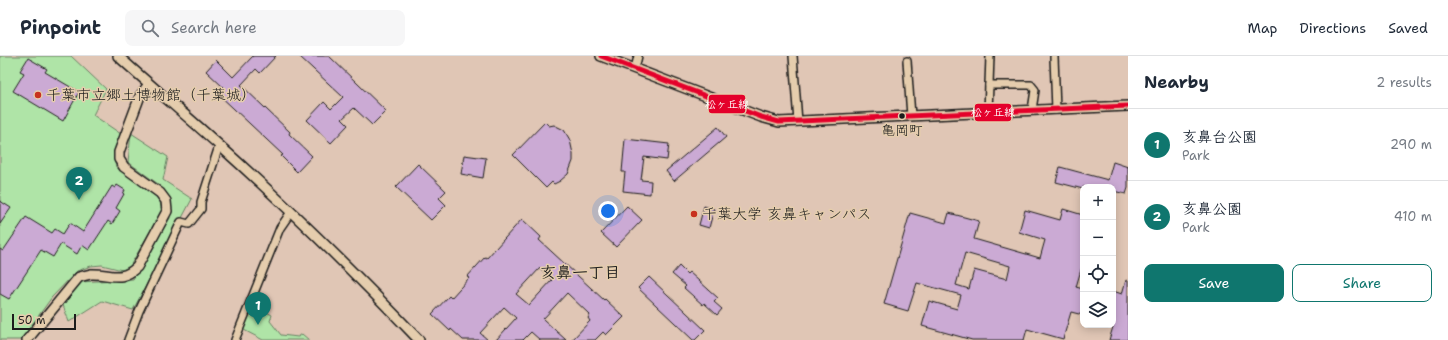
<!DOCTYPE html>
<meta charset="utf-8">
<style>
:root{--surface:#fff;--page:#f6f6f7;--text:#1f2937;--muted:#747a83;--line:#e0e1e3;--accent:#0f766e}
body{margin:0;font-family:"Shantell Sans","Klee One",sans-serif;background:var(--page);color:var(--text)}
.controls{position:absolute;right:12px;bottom:12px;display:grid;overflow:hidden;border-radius:8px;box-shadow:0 2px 10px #0003}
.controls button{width:36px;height:36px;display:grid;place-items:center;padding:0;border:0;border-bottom:1px solid var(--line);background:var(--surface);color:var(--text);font:20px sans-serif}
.scale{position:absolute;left:12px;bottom:10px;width:64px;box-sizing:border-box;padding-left:4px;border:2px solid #1c1c1c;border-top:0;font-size:11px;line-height:14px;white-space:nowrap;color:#1c1c1c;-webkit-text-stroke:3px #e5cdad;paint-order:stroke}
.you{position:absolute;left:608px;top:155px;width:14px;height:14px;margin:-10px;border:3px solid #fff;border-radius:50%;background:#1a73e8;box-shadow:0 0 0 6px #1a73e833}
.badge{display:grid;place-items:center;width:26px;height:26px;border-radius:50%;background:var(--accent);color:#fff;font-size:13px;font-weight:700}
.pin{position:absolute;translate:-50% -33px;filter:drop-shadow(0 1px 2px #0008)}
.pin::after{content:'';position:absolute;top:21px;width:14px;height:12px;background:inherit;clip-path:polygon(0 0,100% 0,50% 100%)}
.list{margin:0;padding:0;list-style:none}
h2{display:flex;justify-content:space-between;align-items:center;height:52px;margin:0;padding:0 16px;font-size:17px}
h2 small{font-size:13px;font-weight:400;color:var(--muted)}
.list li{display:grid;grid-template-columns:26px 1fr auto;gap:12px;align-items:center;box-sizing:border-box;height:72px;padding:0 16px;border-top:1px solid var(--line)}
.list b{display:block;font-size:15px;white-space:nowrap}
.list p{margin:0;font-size:13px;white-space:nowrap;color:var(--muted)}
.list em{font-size:13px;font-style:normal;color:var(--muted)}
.actions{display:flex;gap:8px;padding:12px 16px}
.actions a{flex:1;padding:9px 0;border:1px solid var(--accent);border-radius:8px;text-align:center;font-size:14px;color:var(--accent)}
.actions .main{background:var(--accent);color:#fff}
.icon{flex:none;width:22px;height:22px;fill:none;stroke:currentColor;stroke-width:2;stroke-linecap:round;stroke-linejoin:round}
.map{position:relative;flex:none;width:1128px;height:284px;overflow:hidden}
header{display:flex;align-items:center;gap:24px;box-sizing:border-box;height:56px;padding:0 20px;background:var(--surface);border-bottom:1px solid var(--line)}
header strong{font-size:19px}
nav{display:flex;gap:22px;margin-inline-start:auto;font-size:14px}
.search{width:280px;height:36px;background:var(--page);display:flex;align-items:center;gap:10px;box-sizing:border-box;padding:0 14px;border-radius:8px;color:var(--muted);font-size:15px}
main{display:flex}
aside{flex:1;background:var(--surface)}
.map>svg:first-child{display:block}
</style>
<header>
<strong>Pinpoint</strong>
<div class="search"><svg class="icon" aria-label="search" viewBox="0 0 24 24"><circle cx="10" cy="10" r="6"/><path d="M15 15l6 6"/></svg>Search here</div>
<nav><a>Map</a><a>Directions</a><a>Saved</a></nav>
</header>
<main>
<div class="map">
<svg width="1128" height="284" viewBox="0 0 1128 284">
<rect width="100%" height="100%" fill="#e0c6b5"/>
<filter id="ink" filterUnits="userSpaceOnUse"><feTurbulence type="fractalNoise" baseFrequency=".025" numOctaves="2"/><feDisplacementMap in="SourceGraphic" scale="8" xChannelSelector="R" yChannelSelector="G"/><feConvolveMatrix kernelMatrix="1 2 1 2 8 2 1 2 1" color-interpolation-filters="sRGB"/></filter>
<g filter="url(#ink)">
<g fill="#afe4a7" stroke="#668062">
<path d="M0 0H71L106 33 93 59 121 78C116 90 112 98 116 111L156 141 160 146 162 155 130 210 122 214 102 209 91 210 77 215 52 241 21 284H0Z"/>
<path d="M131 77 168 101 163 124 192 143 133 254 102 245 69 266 62 246 80 226 133 223 170 162 158 128 128 106Z"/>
<path d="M252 248 272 259 270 265 281 279 298 281 302 278 309 284H263L242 273Z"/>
</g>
<g fill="#cbaad4" stroke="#1c1c1c" fill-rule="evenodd">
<path d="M253 0H276L260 17 256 13 241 29 290 76 289 78 312 100 297 116 281 100 283 99 217 37 223 31 206 15 216 4 233 21Z"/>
<path d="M299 0H329L386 55 372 69 354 52 342 63 348 69 331 87 307 64 324 46 331 53 343 41Z"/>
<path d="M28 2 47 13 45 16 79 36 63 65 13 35 24 17 20 15Z"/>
<path d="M545 66 549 70 554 69 564 74 570 84 573 98V105L568 118 560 125 554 128 552 126 546 132 513 99Z"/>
<path d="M718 71 726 81 674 125 666 115Z"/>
<path d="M625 83 669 88 667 104 644 101 641 124 651 125 650 138 623 135 625 116H622Z"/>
<path d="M464 99 486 102 483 122 461 118Z"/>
<path d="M1113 106 1128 111V132L1126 138 1113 135V131H1083V133L1056 126 1060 111 1108 124Z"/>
<path d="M418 108 446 135 439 142 446 149 431 164 396 131Z"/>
<path d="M117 129 125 134 123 138H124L116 152 120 155 112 168 108 165 89 194 82 189 77 198 61 188 53 201 41 194 9 243 0 238V193L3 195 26 161 52 177 55 173 63 178 70 167 83 176 112 130 115 132Z"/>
<path d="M0 145 11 152 0 168Z"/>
<path d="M627 150 642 164 616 191 601 177Z"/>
<path d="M704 150 714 153 709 172 699 169Z"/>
<path d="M1063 153 1083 159V207L1076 231 1083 233V259L1071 256 1063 283 1027 273 1024 284H972L922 270 929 245 957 253 961 239 917 227 908 255 884 248 910 157 946 167 949 157 979 165 974 183 1040 202 1045 184 1019 176 1025 154 1060 164ZM965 197 1010 210 1007 223 974 214 969 233 956 229Z"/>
<path d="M522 163 541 181 539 184 604 244 605 243 624 261 606 279 603 276 595 284H572L590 265 588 262 590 259 567 237 543 263 566 284H540L531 276 523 284H496L516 262 504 251 480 277 488 284H463L451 273 450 275 432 258 449 240 451 242 469 222 467 221 485 201 487 202ZM540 212 552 224 529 249 516 238Z"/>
<path d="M679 210 687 218 689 216 718 242 714 246 722 253 717 259 704 247 703 249 684 232 686 230 672 218Z"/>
<path d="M649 221 705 274 695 284H693L638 232Z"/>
<path d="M1126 224 1128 225V284H1109L1113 271V235L1122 238Z"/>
</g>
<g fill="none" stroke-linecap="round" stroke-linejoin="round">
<g stroke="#1c1c1c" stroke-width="10">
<g id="minor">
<path d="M793 0 798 66"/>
<path d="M1054 1 1056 54"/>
<path d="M907 5 911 60"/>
<path d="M635 13 638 0"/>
<path d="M989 29H1031L1035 34 1032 54"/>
<path d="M988 56 990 0"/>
<path d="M128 284 139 255 181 166 189 168 201 153V146L219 90"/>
<path d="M235 284 280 172 291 156"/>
</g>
</g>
<g stroke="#1c1c1c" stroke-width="12">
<g id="tertiary">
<path d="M118 0C151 30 186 59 220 90 289 152 355 217 419 284"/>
<path d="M601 0 761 61 779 66 1128 50"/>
<path d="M27 284 79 221C83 220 87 219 91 218 111 217 120 227 137 211L167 155 166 145 160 137 124 111 119 103V96L140 40 149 28"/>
</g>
</g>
<use href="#minor" stroke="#e5cdad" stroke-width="7"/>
<use href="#tertiary" stroke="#e5cdad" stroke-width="9"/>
<g stroke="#e5cdad" stroke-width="8">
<path id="bus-1" d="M601 0 761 61 779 66 1128 50"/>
</g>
<use href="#bus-1" stroke="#e4002b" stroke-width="5"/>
</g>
</g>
<g fill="#c8321e" stroke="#e5cdad" stroke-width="1.5">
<circle cx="38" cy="39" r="4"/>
<circle cx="694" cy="158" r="4"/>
</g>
<circle fill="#1c1c1c" stroke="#e5cdad" stroke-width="1.5" cx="902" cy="60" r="3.5"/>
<g text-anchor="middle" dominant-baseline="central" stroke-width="3" stroke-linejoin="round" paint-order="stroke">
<g font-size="14" fill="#1c1c1c" stroke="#e5cdad">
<text x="902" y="74">亀岡町</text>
</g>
<g font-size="15" fill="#1c1c1c" stroke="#e5cdad" text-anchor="start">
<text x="46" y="39">千葉市立郷土博物館（千葉城）</text>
<text x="702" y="158">千葉大学 亥鼻キャンパス</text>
</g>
<g font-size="16" font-weight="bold" fill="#1c1c1c" stroke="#e5cdad">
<text x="580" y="216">亥鼻一丁目</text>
</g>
</g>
<g stroke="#e5cdad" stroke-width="1.5">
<rect x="708" y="38" width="38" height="20" rx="4" fill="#e4002b"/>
<rect x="974" y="47" width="38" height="19" rx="4" fill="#e4002b"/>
</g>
<g font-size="11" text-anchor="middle" font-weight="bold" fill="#fff">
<text x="727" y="52">松ヶ丘線</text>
<text x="993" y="60">松ヶ丘線</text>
</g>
</svg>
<div class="controls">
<button>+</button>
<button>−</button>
<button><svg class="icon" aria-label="locate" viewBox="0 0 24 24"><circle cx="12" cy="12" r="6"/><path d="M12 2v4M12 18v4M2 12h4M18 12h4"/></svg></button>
<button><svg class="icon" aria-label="layers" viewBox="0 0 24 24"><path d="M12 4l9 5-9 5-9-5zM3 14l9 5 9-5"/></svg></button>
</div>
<div class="scale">50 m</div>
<div class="you"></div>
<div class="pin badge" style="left:258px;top:269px">1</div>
<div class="pin badge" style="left:79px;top:144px">2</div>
</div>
<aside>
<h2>Nearby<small>2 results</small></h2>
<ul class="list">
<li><span class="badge">1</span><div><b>亥鼻台公園</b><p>Park</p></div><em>290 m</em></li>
<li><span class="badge">2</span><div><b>亥鼻公園</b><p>Park</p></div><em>410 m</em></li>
</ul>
<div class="actions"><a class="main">Save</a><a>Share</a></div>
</aside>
</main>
